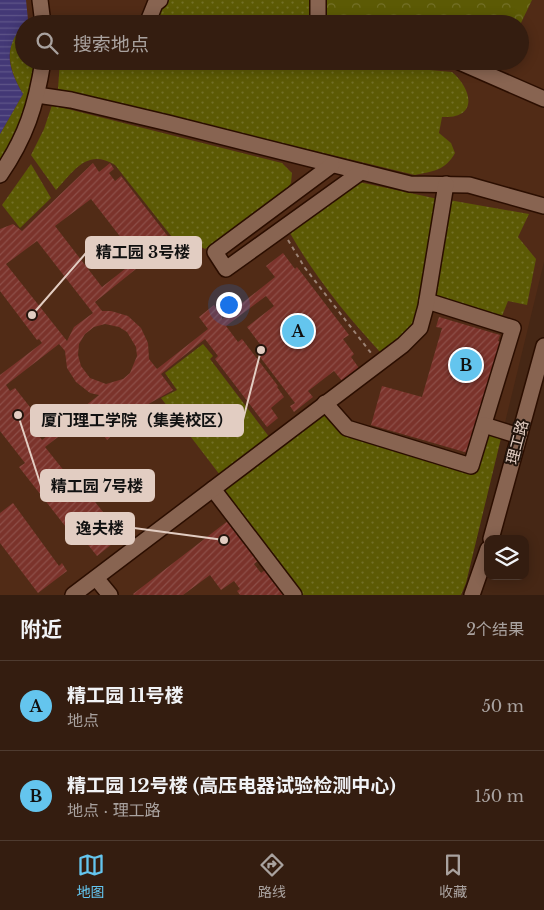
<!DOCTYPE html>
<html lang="zh">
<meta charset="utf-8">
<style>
:root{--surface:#341d10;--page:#3c2619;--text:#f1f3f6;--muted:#a9a29f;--line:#4e3b30;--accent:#64c5ee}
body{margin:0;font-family:"Libre Baskerville","Noto Sans SC",serif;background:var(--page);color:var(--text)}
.controls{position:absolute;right:15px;bottom:15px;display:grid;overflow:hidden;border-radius:10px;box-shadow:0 2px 12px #0003}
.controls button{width:45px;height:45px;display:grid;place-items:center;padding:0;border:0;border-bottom:1px solid var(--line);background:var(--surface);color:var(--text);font:25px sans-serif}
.you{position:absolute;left:228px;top:304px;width:18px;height:18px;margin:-12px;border:4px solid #fff;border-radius:50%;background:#1a73e8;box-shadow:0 0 0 8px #1a73e833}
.badge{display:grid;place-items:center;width:32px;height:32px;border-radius:50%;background:var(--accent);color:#111;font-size:16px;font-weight:700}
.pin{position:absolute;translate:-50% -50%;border:2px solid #fff;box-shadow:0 1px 5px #0006}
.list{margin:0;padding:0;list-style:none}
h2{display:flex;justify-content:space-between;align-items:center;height:65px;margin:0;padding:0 20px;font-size:21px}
h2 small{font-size:16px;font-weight:400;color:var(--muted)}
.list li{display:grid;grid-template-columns:32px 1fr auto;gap:15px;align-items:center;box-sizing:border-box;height:90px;padding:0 20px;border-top:1px solid var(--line)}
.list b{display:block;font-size:19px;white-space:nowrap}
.list p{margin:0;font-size:16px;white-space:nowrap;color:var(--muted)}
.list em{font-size:16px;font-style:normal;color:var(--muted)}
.icon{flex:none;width:28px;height:28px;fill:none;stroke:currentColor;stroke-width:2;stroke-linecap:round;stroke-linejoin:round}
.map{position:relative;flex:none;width:544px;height:595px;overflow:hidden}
.search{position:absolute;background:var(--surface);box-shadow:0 2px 12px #0003;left:15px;right:15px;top:15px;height:55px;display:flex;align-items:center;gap:12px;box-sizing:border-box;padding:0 18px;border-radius:28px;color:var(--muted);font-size:19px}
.sheet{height:245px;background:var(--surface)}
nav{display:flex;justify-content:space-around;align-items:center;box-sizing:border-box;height:70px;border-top:1px solid var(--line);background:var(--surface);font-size:14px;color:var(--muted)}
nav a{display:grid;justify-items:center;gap:2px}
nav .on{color:var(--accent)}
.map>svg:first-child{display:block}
</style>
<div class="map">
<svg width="544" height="595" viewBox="0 0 544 595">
<defs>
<pattern id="grass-dots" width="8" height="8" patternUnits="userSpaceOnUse" patternTransform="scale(1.25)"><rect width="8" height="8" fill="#5c5a05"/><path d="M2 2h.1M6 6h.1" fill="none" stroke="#737028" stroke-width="1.8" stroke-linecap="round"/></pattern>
<pattern id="forest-crowns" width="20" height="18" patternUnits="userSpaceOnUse" patternTransform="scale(1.25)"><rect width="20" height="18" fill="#5c5a05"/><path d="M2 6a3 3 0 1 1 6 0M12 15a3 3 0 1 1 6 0" fill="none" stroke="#737028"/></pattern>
<pattern id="water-rules" width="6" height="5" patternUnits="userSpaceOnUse" patternTransform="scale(1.25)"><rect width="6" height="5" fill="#433876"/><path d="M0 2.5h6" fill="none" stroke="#5e5488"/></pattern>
<pattern id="building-hatch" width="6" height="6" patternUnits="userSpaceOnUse" patternTransform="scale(1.25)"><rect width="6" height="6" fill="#7b332b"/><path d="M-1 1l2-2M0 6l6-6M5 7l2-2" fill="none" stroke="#8d4f48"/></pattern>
</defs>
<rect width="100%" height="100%" fill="#462715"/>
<path fill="#512b16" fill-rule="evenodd" d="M0 0H544V262L466 583 461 595H0ZM24 24H520V61H24Z"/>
<g fill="url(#grass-dots)">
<path d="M167 0H312L310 24H159L156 21 157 10Z"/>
<path d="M24 24V61H37C29 103 21 124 0 161V134L23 94C9 70 2 46 24 24Z"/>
<path d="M60 61H330L452 72C473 90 478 119 442 117L439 133 451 143 455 153C445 171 433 171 415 175L58 89Z"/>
<path d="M52 105 282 163 292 173 291 183 287 189 205 249 182 237H172L115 165C87 148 74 171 56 190L31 155 44 129Z"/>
<path d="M31 164 51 198 20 228 2 205Z"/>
<path d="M359 182 438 199 416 321 398 339 380 352C346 315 315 277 290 233Z"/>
<path d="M449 200 529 214 518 237 536 259 527 305 508 301 502 316 433 296Z"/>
<path d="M203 344 213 356 210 359 270 438 220 475 161 398 177 390 165 373Z"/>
<path d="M325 412 351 437 362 436 465 469 488 434H502L466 583 461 595H299L225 496 226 485Z"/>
</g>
<path fill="url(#forest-crowns)" d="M326 0H532L520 25 325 24Z"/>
<path fill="url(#water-rules)" d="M0 0H26L28 20C3 45 6 65 23 94L0 134Z"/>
<g fill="url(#building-hatch)" fill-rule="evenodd">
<path d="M93 163 99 172 110 163 114 169 109 173 115 181 121 176 170 239 166 241 169 245 172 242 181 258 168 268 157 252 95 302 102 311H111L128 316 141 328 148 343 149 359 157 369 208 329 199 317 214 305 222 316V319L275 277 266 266 283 253 295 269 297 267 349 335 343 339 354 354 351 357 359 368 342 381 334 371 308 391 313 397 294 412 290 406 295 403 257 353 263 348 247 327 274 306 266 296 226 326 238 342 242 339 278 386 277 387 284 397 271 408 278 418 267 427 215 359 218 356 205 339 161 374 173 390 138 410 107 440 88 414 45 447 65 472 69 469 122 536 97 556 81 536 76 540 19 467 25 463 0 431V375L42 343 39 339 37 340 0 291V229L13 224 22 231ZM91 199 129 248 135 244 144 254 102 287 55 226ZM37 241 93 313 74 327 67 341 6 264ZM105 324 119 327 127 332 136 347 137 356 130 373 123 379 106 384 90 378 81 366 78 355 79 344 85 334 94 327ZM59 344 65 351 67 368 76 382 90 393 99 395 42 440 39 436 48 430 15 388 10 391 6 385Z"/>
<path d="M439 317 500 335 498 341 506 344 468 453 371 425 382 386 422 397 442 328 436 327Z"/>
<path d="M13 503 59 566 62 563 67 571 38 593 0 543V513Z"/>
<path d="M229 520 259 560 254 564 261 573 265 570 270 576 274 572 291 595H240L237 591 240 589 234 581 221 590 210 575 183 595H134L133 594Z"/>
</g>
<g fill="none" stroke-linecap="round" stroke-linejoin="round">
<g stroke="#2b0e00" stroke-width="18">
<g id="minor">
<path d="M40 0 43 24"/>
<path d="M318 0V24"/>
<path d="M147 24 155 4 160 0"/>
<path d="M457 61 544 99"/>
<path d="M37 95 71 100 168 123 410 184 469 185 544 206"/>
<path d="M332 165 215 252 226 269 361 172"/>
<path d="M0 175C26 137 36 106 43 61"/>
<path d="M325 403 347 428 471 466 513 328 427 301"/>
<path d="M484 425 519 436"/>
<path d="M213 489 294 595"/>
<path d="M491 539 544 346"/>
<path d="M96 578 110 595"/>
<path d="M73 595 403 345 420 328 426 306 446 184"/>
<path d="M472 595 488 549"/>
</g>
</g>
<path stroke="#9b8274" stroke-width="2" stroke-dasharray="4 4" stroke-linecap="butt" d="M288 240 305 268 371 353"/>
<use href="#minor" stroke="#886451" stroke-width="15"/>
</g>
<g text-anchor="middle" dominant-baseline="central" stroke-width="4" stroke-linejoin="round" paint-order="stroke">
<g font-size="15" fill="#e2cdc2" stroke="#22140c">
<text transform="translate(517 442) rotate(-75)">理工路</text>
</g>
</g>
<path fill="none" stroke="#e2cdc2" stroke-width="2" d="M32 315L86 253M261 350L243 420M18 415L41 486M224 540L134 528"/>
<g fill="#e2cdc2" stroke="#22140c" stroke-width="2">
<circle cx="32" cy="315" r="5"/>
<circle cx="261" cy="350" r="5"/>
<circle cx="18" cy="415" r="5"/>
<circle cx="224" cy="540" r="5"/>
</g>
<g fill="#e2cdc2" stroke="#e2cdc2" stroke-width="2">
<rect x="86" y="237" width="115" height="31" rx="5"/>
<rect x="31" y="405" width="212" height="31" rx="5"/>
<rect x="41" y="470" width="113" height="31" rx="5"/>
<rect x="66" y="513" width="68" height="31" rx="5"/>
</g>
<g font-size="16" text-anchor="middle" font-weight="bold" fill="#111">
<text x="143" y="258">精工园 3号楼</text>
<text x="137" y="426">厦门理工学院（集美校区）</text>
<text x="97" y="492">精工园 7号楼</text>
<text x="100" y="534">逸夫楼</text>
</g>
</svg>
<div class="controls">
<button><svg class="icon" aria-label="layers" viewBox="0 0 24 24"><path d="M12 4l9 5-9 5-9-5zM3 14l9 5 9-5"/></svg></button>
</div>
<div class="you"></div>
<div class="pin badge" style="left:298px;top:331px">A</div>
<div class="pin badge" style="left:466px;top:365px">B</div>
<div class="search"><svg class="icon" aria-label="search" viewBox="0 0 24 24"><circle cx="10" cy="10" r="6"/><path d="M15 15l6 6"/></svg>搜索地点</div>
</div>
<section class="sheet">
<h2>附近<small>2个结果</small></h2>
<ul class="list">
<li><span class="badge">A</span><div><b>精工园 11号楼</b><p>地点</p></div><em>50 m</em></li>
<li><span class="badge">B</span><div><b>精工园 12号楼 (高压电器试验检测中心)</b><p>地点 · 理工路</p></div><em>150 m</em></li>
</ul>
</section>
<nav>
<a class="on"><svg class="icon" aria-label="map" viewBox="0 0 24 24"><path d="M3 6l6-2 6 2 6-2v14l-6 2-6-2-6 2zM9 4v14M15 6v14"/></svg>地图</a>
<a><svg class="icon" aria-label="directions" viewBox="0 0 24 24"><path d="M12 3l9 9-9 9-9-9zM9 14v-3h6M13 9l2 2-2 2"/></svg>路线</a>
<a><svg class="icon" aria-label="saved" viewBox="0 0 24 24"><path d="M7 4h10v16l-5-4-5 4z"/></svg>收藏</a>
</nav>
